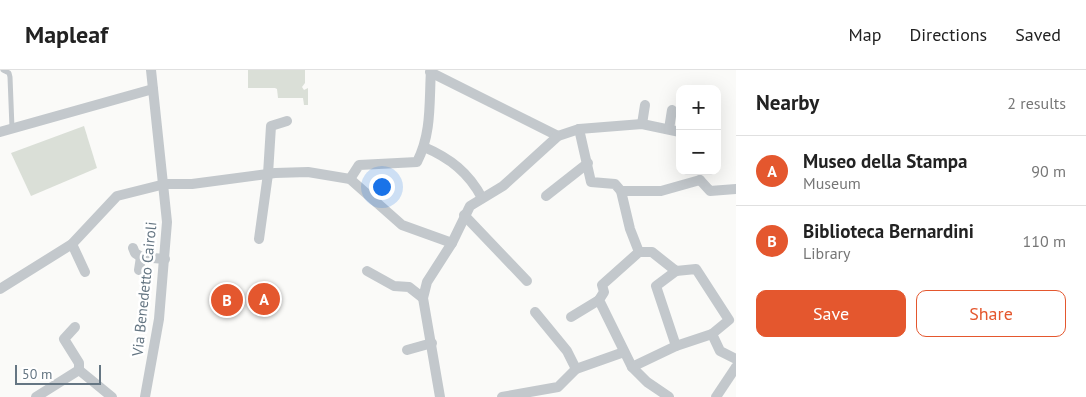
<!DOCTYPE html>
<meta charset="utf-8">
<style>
:root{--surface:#fff;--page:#f2f2f2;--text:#222;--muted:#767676;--line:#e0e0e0;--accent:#e4572e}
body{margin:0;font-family:"PT Sans",sans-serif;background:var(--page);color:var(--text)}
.controls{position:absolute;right:15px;top:15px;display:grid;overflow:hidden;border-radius:10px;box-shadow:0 5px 20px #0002}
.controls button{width:45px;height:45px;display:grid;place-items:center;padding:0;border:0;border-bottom:1px solid var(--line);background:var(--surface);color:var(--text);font:25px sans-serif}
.scale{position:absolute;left:15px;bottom:12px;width:86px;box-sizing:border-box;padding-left:5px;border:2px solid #657683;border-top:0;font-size:14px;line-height:18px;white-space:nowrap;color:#657683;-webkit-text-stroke:4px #fff;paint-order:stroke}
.you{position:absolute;left:381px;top:116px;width:18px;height:18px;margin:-12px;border:4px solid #fff;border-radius:50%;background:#1a73e8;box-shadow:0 0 0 8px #1a73e833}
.badge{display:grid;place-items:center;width:32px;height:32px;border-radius:50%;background:var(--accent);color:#fff;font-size:16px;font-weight:700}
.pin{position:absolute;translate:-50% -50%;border:2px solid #fff;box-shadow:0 1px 5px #0006}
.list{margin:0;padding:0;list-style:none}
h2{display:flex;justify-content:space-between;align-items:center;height:65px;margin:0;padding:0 20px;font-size:21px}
h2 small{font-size:16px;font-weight:400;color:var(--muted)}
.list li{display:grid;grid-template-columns:32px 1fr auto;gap:15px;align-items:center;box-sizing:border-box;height:70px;padding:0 20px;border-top:1px solid var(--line)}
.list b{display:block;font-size:19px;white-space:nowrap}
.list p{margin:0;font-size:16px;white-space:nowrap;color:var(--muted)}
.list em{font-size:16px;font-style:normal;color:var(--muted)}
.actions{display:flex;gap:10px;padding:15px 20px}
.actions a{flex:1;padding:11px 0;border:1px solid var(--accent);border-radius:10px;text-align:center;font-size:18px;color:var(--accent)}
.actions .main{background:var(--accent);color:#fff}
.map{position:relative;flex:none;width:736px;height:327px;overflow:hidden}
header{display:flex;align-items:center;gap:30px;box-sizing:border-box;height:70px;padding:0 25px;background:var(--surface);border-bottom:1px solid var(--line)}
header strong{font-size:24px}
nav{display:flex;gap:28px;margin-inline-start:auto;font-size:18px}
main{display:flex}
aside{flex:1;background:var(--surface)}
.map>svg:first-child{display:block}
</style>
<header>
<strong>Mapleaf</strong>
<nav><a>Map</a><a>Directions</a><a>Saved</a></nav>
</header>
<main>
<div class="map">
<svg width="736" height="327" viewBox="0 0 736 327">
<rect width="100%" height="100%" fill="#fafaf8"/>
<g fill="#dadfd7">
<path d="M248 0H305V13L302 17 304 20 308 18V35H304L303 28H278L277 19 275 18H248Z"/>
<path d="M84 56 97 98 31 126 11 83Z"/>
</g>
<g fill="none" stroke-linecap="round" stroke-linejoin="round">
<path stroke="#c3c8cc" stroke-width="5" d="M3 0 9 3 10 7 12 58"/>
<g stroke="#c3c8cc" stroke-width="10">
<path d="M430 2 558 66"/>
<path d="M642 54 645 35"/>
<path d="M579 59 591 112 615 114 621 121 630 159 639 182H652L676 201 696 199 729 250 712 264 720 281 736 289"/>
<path d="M669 59 672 40"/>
<path d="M0 62 153 19"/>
<path d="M424 77C450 88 469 103 482 128"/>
<path d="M350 109 359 95 417 92C432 63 429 32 431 0"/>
<path d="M700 110 710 121 736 119"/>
<path d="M621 121H661L700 110"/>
<path d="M546 126 588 93"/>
<path d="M464 145 527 211"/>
<path d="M259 169 268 104 271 56 287 51"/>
<path d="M72 174 85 202"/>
<path d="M133 178 135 183 141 187"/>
<path d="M639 182 602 215 604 222 599 230 632 297 647 312 669 327"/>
<path d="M139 200 141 187 165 189"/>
<path d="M367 201 394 216 409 217 423 228"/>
<path d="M0 219 72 174 117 126 165 114H192L275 103 308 102 350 109 402 155 452 173"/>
<path d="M535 242 567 281 576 299"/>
<path d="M571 247 599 230"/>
<path d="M75 257 64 269 79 293V300"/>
<path d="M676 276 656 216 676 201"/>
<path d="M407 280 432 273"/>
<path d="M632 297 676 276 712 264"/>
<path d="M79 300 112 327"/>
<path d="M36 327 79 300"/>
<path d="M145 327 159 249 167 152 151 0"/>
<path d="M440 327 423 228 427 212 452 173 470 136 503 116 558 66 579 59 642 54 680 62"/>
<path d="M502 327 558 317 576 299 624 282"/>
<path d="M716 327 736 297"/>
</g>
</g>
<g text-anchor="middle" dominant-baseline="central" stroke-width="5" stroke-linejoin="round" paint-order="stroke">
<g font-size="15" fill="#657683" stroke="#fff">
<text transform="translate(144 219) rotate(-84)">Via Benedetto Cairoli</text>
</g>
</g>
</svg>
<div class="controls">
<button>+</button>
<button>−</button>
</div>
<div class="scale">50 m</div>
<div class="you"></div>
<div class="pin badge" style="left:264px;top:229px">A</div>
<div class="pin badge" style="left:227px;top:230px">B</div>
</div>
<aside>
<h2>Nearby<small>2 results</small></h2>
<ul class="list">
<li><span class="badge">A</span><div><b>Museo della Stampa</b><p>Museum</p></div><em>90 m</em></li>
<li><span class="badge">B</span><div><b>Biblioteca Bernardini</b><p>Library</p></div><em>110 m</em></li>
</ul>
<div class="actions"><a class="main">Save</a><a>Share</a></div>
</aside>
</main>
